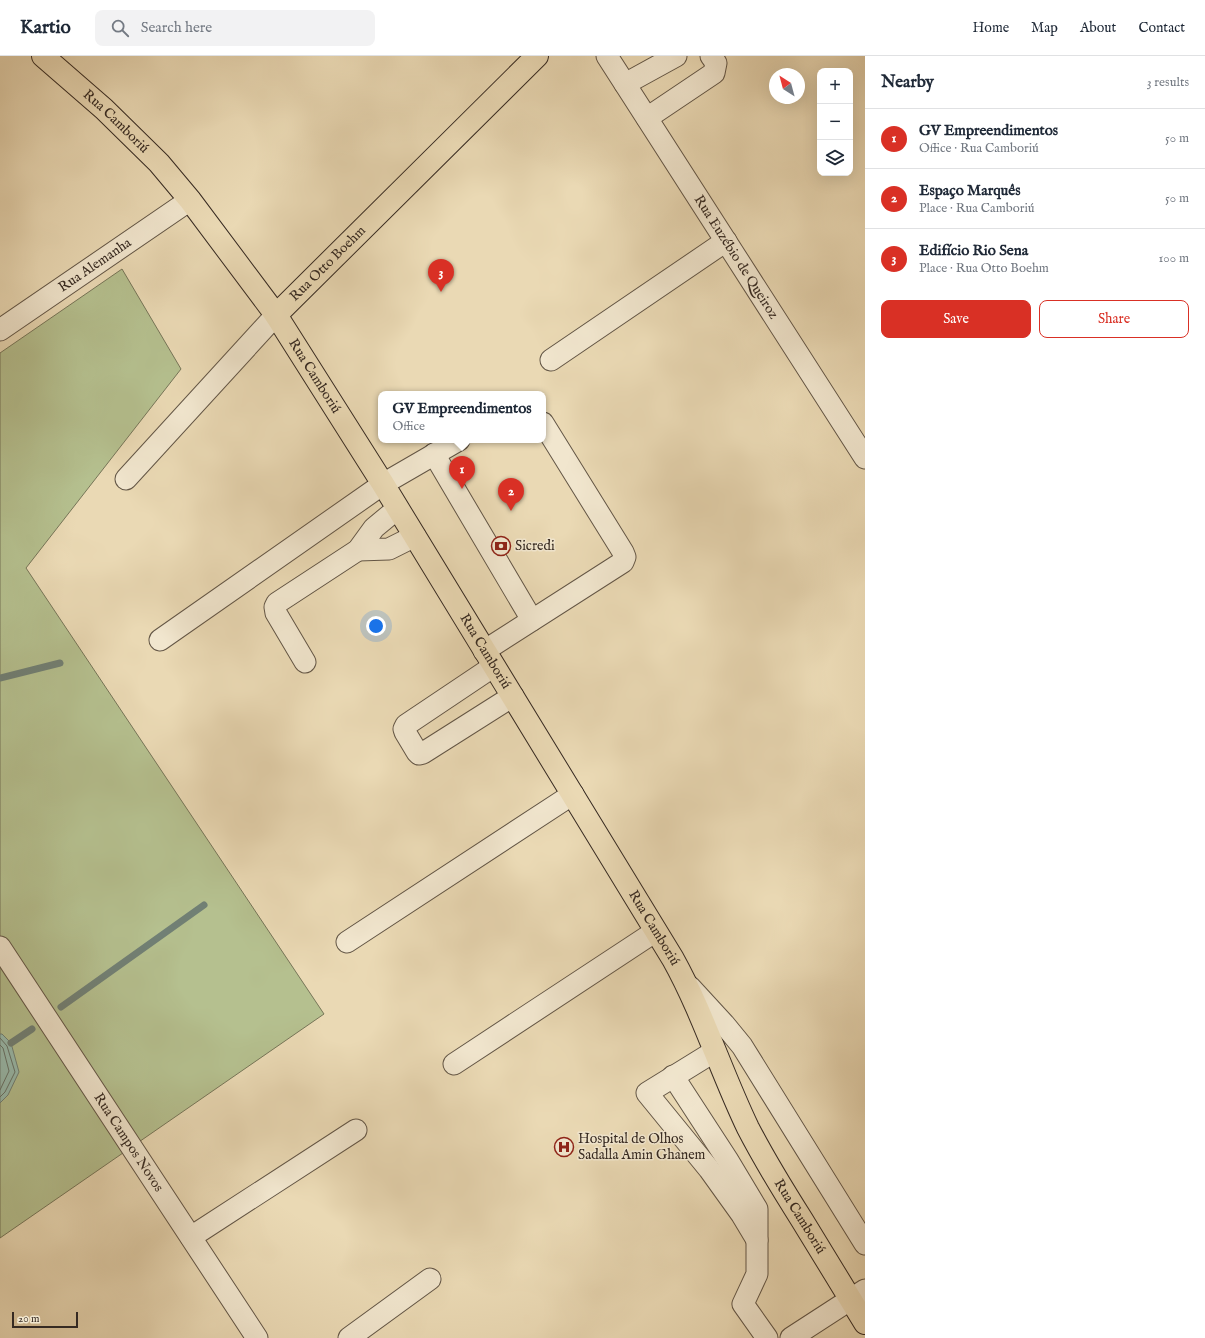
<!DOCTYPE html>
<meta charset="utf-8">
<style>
:root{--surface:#fff;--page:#f2f2f3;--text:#1f2937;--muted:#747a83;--line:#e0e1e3;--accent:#d93025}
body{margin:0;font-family:"IM FELL English",serif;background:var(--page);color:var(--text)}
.controls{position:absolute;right:12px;top:12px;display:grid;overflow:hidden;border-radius:8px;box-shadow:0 4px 16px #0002}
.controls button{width:36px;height:36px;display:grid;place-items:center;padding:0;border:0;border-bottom:1px solid var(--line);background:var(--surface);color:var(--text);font:20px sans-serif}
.compass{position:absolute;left:769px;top:12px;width:36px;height:36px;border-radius:50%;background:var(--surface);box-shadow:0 4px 16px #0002;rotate:324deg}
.scale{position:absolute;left:12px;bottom:10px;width:66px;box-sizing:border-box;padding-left:4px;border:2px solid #362a22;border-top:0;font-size:11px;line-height:14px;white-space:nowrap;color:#362a22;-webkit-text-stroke:3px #f1e6ce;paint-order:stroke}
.you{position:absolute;left:376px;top:570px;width:14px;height:14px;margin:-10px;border:3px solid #fff;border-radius:50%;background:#1a73e8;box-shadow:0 0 0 6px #1a73e833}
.badge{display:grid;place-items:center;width:26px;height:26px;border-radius:50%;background:var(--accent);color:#fff;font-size:13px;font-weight:700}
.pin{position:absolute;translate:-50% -33px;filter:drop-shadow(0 1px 2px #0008)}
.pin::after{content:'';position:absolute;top:21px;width:14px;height:12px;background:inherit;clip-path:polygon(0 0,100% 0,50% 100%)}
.popup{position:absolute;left:378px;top:335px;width:168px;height:52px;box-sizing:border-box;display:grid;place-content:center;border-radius:8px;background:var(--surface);filter:drop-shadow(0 1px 3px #0005);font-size:13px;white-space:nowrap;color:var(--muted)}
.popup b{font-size:15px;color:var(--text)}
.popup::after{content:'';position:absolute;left:50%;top:100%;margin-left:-8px;border:8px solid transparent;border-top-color:var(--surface)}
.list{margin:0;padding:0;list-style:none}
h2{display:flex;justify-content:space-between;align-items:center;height:52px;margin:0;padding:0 16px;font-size:17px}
h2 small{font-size:13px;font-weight:400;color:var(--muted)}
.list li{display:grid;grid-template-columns:26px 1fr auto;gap:12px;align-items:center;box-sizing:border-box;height:60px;padding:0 16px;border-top:1px solid var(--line)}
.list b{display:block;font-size:15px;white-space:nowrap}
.list p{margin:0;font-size:13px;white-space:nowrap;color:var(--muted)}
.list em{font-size:13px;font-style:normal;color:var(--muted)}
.actions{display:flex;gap:8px;padding:12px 16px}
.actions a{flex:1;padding:9px 0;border:1px solid var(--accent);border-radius:8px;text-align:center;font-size:14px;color:var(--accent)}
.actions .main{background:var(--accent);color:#fff}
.icon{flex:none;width:22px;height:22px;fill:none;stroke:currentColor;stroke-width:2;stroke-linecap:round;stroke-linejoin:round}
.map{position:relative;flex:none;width:865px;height:1282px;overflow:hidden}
header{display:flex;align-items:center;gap:24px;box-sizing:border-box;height:56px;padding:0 20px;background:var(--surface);border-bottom:1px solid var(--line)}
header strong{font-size:19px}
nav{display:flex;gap:22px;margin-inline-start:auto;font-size:14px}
.search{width:280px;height:36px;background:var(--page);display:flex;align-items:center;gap:10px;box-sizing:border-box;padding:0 14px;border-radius:8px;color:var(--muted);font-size:15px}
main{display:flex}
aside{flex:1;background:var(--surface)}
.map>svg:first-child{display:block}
</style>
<header>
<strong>Kartio</strong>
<div class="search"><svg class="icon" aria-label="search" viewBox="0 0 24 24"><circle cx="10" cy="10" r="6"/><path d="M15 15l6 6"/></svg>Search here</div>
<nav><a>Home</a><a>Map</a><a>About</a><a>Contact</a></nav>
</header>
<main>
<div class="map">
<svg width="865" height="1282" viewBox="0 0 865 1282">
<rect width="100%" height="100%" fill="#ead9b4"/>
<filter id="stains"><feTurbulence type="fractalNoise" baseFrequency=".005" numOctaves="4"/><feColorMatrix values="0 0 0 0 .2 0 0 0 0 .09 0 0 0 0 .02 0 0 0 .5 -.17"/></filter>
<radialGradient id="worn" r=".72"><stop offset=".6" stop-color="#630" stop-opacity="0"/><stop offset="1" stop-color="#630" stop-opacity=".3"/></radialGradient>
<path fill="#b5c08f" stroke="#767558" d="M122 213 181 313 26 512 324 958 0 1182V297Z"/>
<path fill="#98baac" stroke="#718075" d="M0 978H2L11 987 19 1016 8 1039 0 1047Z"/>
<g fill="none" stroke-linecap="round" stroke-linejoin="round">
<g stroke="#677267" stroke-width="1">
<path d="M0 982 7 990 15 1016 5 1036 0 1041"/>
<path d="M0 989 3 992 9 1015 0 1034"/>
</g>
<g stroke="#718075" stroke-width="7">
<path d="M0 622 60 607"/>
<path d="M61 951 204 849"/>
<path d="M11 987 32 973"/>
</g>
<g stroke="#635646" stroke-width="23">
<g id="minor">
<path id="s1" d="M607 0 865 402"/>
<path d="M625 28 676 0"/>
<path d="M647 62 714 17 716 7 711 0"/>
<path id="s2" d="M0 274 190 144"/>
<path d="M551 304 726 185"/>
<path d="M434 398 532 564"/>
<path d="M126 423 276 259"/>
<path d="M358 494 389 493 415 480"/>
<path d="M160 584 383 428 459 384"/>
<path d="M484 595 623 506 625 501 623 496 543 367"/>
<path d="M305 606 276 557 275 551 277 547 358 494 374 472 397 453"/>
<path d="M494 610 406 669 404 673 405 676 417 696 419 698 423 697 513 640"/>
<path d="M347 886 573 738"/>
<path id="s3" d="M0 891 257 1282"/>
<path d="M690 931 724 968 742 990 865 1188"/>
<path d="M715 995 647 1037 709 1113 742 1159 757 1184"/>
<path d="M454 1008 656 875"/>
<path d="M673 1020 727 1103 757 1153V1218L743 1248 767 1282"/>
<path d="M191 1181 356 1074"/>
<path d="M349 1282 430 1223"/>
<path d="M791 1282 865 1234"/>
</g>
</g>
<g stroke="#362a22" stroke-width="24">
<g id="major">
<path id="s4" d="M43 0 104 53 159 107 190 144 276 259 383 428 673 903C703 957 721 1016 748 1072 764 1103 783 1134 802 1164 823 1198 844 1233 865 1267"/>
<path id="s5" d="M276 259 537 0"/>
</g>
</g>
<use href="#minor" stroke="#f1e6ce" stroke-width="21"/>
<use href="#major" stroke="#ead9b4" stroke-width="22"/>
</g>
<defs>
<g id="bank-ring" transform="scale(1)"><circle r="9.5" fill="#f1e6ce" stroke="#8f2418" stroke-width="1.5"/><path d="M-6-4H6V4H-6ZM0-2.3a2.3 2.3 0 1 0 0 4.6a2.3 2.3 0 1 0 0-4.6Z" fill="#8f2418"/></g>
<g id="hospital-ring" transform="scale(1)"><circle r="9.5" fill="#f1e6ce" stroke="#8f2418" stroke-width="1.5"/><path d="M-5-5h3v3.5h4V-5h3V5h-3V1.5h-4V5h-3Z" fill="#8f2418"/></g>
</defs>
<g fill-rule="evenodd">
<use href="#bank-ring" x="501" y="490"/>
<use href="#hospital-ring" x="564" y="1091"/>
</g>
<g text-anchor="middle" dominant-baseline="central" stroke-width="3" stroke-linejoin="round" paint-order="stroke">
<g font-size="14" fill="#362a22" stroke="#f1e6ce">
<text stroke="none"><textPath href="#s4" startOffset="98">Rua Camboriú</textPath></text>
<text stroke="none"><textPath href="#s1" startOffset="239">Rua Euzébio de Queiroz</textPath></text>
<text stroke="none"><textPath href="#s5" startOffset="73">Rua Otto Boehm</textPath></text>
<text stroke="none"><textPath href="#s2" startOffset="115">Rua Alemanha</textPath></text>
<text stroke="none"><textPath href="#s4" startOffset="422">Rua Camboriú</textPath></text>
<text stroke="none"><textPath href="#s4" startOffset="746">Rua Camboriú</textPath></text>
<text stroke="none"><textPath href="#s4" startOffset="1070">Rua Camboriú</textPath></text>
<text stroke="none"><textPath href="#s3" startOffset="234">Rua Campos Novos</textPath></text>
<text stroke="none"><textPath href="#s4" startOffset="1394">Rua Camboriú</textPath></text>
</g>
<g font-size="14" fill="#362a22" stroke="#f1e6ce" text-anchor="start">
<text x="515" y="490">Sicredi</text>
<text x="578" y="1083">Hospital de Olhos<tspan x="578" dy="16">Sadalla Amin Ghanem</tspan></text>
</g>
</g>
<rect width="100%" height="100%" filter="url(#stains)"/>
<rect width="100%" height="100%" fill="url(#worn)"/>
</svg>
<div class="controls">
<button>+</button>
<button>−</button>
<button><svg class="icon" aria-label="layers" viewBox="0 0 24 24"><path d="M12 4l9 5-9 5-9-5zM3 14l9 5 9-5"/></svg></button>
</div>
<svg class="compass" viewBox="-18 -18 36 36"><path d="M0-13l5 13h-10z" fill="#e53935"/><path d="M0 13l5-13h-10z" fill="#747a83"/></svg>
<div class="scale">20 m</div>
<div class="you"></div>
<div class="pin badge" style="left:462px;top:433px">1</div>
<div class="popup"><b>GV Empreendimentos</b>Office</div>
<div class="pin badge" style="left:511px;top:455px">2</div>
<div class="pin badge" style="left:441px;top:236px">3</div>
</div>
<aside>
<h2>Nearby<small>3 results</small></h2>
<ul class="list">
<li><span class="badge">1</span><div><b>GV Empreendimentos</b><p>Office · Rua Camboriú</p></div><em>50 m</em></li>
<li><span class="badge">2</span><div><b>Espaço Marquês</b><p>Place · Rua Camboriú</p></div><em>50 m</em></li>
<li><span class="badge">3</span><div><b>Edifício Rio Sena</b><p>Place · Rua Otto Boehm</p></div><em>100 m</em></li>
</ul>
<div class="actions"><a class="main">Save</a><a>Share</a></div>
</aside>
</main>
